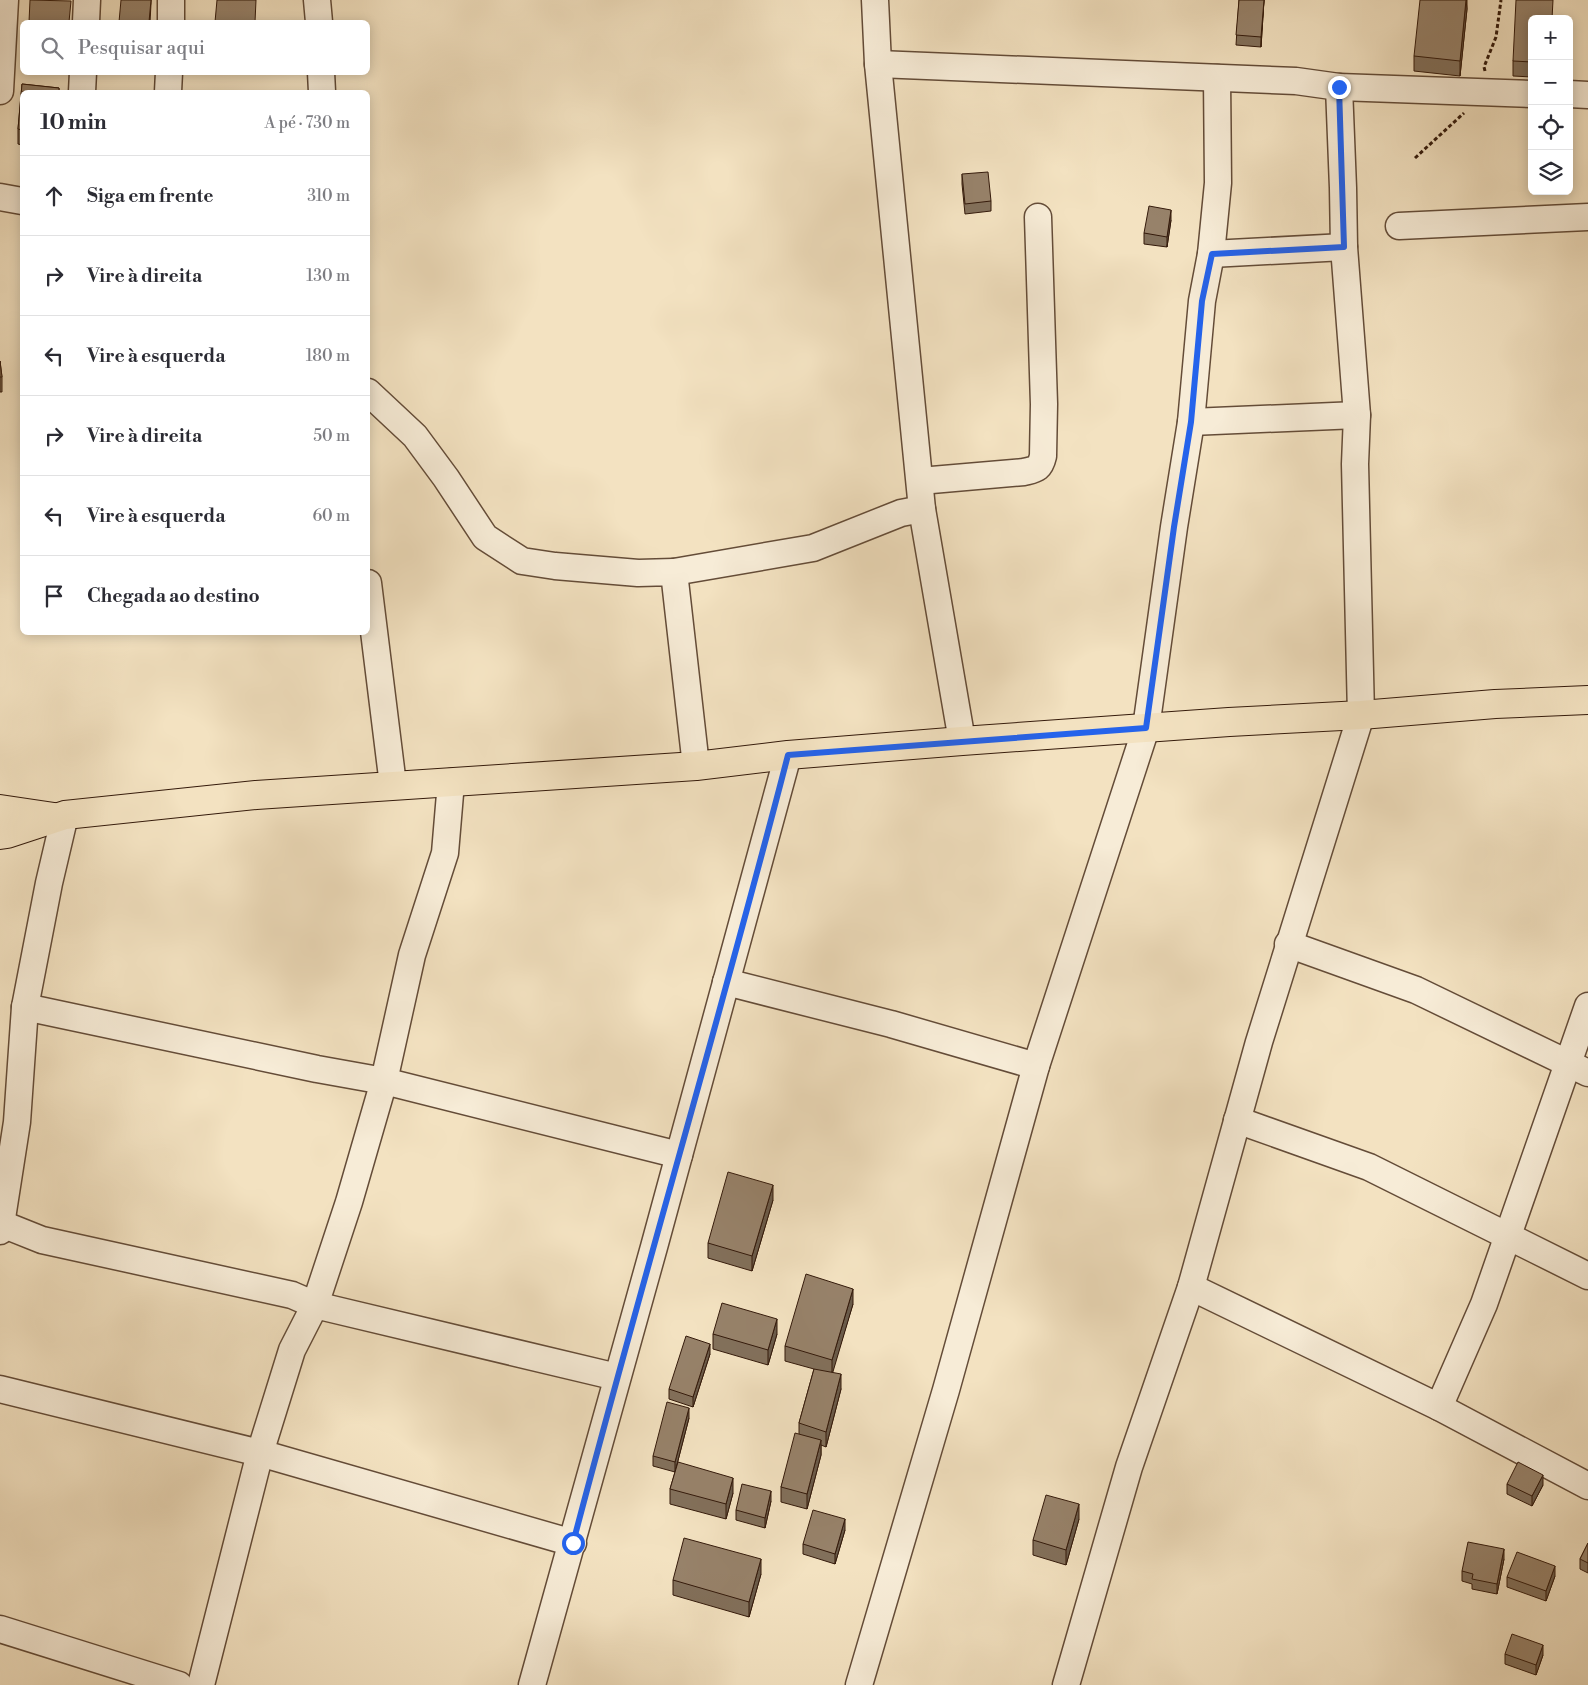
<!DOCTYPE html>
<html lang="pt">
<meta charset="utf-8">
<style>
:root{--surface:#fff;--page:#f7f7f7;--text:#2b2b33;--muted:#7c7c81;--line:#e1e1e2}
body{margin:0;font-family:"Libre Bodoni",serif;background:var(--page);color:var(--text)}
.controls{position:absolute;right:15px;top:15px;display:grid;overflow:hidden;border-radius:8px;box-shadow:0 2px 12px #0003}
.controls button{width:45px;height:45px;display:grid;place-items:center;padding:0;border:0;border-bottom:1px solid var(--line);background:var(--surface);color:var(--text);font:25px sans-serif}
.stop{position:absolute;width:15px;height:15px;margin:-11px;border:4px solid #2563eb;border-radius:50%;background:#fff}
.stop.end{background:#2563eb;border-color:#fff;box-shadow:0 1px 5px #0008}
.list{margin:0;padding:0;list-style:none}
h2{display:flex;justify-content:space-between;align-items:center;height:65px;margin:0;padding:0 20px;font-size:21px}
h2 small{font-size:16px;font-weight:400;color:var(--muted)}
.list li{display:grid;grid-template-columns:32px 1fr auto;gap:15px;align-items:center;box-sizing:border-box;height:80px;padding:0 20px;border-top:1px solid var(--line)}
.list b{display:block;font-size:19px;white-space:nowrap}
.list em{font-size:16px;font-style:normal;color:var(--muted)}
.icon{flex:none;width:28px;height:28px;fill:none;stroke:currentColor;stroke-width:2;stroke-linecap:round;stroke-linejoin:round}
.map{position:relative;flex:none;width:1588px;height:1685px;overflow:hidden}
.search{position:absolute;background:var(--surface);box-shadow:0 2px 12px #0003;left:20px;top:20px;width:350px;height:55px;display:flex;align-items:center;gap:12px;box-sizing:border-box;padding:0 18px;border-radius:8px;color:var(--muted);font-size:19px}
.panel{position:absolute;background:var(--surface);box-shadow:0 2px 12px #0003;left:20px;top:90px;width:350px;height:545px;border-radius:8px}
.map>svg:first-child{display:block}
</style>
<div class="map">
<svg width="1588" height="1685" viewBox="0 0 1588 1685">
<rect width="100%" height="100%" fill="#f3e2c1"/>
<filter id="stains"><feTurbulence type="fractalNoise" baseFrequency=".004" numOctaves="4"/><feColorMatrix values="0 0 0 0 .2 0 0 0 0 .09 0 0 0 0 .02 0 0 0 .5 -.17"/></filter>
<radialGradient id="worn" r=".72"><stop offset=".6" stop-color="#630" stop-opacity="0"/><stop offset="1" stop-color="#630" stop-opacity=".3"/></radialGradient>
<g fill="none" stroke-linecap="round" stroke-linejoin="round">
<g stroke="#644c38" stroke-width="29">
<g id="minor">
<path d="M317 0 319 22"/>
<path d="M875 0 878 64 922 509 962 741"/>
<path d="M86 22 87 0"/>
<path d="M171 22V0"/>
<path d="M878 64 1296 81 1339 87 1532 94"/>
<path d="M321 72 322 92"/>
<path d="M0 91 5 0"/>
<path d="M82 92 83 72"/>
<path d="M168 92 169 72"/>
<path d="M1569 94 1588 95"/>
<path d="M0 197 22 201"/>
<path d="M1399 226 1588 217"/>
<path d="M1211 254 1344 247"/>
<path d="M368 392 415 436 446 478 485 537 522 561 555 566 638 573 674 572 696 766"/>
<path d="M1191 422 1357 415"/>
<path d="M920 481 1024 472C1036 469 1040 469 1043 456L1044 404 1038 217"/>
<path d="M674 572 813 548 901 513 922 509"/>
<path d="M368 583 393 785"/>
<path d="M1288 944 1416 990 1588 1073"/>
<path d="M726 982 891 1024 1036 1066"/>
<path d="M25 1007 317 1069 384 1081 679 1155"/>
<path d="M1237 1120 1369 1167 1588 1276"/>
<path d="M2 1224 42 1240 292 1295 315 1305 617 1377"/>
<path d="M0 1231 17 1122 25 1007 49 883 65 815"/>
<path d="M1191 1287 1439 1407 1588 1486"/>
<path d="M0 1389 260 1453 573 1543"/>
<path d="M1439 1407 1484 1304 1588 1006"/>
<path d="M0 1629 179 1685"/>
<path d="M201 1685 260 1453 292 1350 315 1305 349 1202 384 1081 412 955 445 853 451 782"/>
<path d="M532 1685 654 1247 788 755"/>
<path d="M859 1685 946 1390 1036 1066 1146 728 1174 527 1191 422 1202 301 1211 254 1218 183 1217 78"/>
<path d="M1066 1685 1129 1467 1191 1287 1259 1042 1361 715 1355 464 1357 415 1344 247 1343 188 1339 87"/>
</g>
</g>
<g stroke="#341a0b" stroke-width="30">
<g id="major">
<path d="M0 809 54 817"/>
<path d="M0 835 7 834 65 815 256 795 696 766 788 755 962 741 1229 722 1361 715 1495 704 1588 700"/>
</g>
</g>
<g stroke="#341a0b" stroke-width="3" stroke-dasharray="4 2.5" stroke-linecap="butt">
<path d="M1485 71 1484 67 1496 37 1501 0"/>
<path d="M1415 158 1464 113"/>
</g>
<use href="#minor" stroke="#f7ecd7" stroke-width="26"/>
<use href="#major" stroke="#f3e2c1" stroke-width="28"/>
</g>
<g fill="#82705b" stroke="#341a0b">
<path d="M1239 0H1264L1261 47 1236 45Z"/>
<path d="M1467 0V9L1460 76 1414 71V56Z"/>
<path d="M1532 19V77L1513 76V61Z"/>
<path d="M22 84 59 88V92H22V145L18 144V129Z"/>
<path d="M962 174 991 201V211L965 214 962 184Z"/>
<path d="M1171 220 1167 247 1144 244V233Z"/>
<path d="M0 361 2 377V392H0Z"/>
<path d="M773 1200 752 1271 708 1258V1243Z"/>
<path d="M853 1304 832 1372 841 1389 826 1447 821 1445V1455L807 1509 781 1502V1487L799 1434V1423L814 1369 785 1361V1346Z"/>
<path d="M713 1334H777L768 1365 713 1349Z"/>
<path d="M710 1354 693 1407 669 1399V1389Z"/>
<path d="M689 1418 675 1472 733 1493 726 1519 670 1504V1489L675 1472 653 1466V1456Z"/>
<path d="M1507 1484 1543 1485 1532 1506 1507 1494Z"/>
<path d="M771 1501 765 1528 736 1520V1510Z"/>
<path d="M1079 1519 1066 1565 1033 1555V1540Z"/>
<path d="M845 1530 835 1564 803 1554V1544Z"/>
<path d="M1588 1543V1573L1580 1569V1559Z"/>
<path d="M1504 1559 1497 1594 1472 1589V1584L1462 1581V1571Z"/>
<path d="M761 1574 749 1617 673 1595V1580Z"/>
<path d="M1555 1576 1546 1601 1507 1587V1577Z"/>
<path d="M1505 1654 1543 1655 1536 1675 1505 1664Z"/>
</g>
<g fill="#6a5b4a" stroke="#341a0b">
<path d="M151 0V4L150 22H149Z"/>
<path d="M1264 0 1261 47V37Z"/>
<path d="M1466 0 1467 9 1460 76V61Z"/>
<path d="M1171 210V220L1167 247V237Z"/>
<path d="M773 1185V1200L752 1271V1256Z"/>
<path d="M853 1289V1304L832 1375V1360Z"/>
<path d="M777 1319V1334L768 1365V1350Z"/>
<path d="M710 1344V1354L693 1407V1397Z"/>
<path d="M841 1374V1389L826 1447V1432Z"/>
<path d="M689 1408V1418L675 1472V1462Z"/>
<path d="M821 1440V1455L807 1509V1494Z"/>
<path d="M1543 1475V1485L1532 1506V1496Z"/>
<path d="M733 1478V1493L726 1519V1504Z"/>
<path d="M771 1491V1501L765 1528V1518Z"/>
<path d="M1079 1504V1519L1066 1565V1550Z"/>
<path d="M845 1519V1530L835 1564V1554Z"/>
<path d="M1504 1549V1559L1497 1594V1584Z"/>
<path d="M761 1559V1574L749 1617V1602Z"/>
<path d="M1555 1566V1576L1546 1601V1591Z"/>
<path d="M1543 1645V1655L1536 1675V1665Z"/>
</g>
<g fill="#97826a" stroke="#341a0b">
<path d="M30 0 71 1 69 22H29Z"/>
<path d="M121 0H151L149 22H119Z"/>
<path d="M217 0H256L255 22H215Z"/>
<path d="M1239 0H1264L1261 37 1236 35Z"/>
<path d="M1420 0H1466L1460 61 1414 56Z"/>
<path d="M1516 0H1553L1552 19H1532V62L1513 61Z"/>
<path d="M22 84 59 88V92H22V130L18 129Z"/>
<path d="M988 172 991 201 965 204 962 174Z"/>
<path d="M1149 206 1171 210 1167 237 1144 233Z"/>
<path d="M0 361 2 377H0Z"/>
<path d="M728 1172 773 1185 752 1256 708 1243Z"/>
<path d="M806 1274 853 1289 832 1360 785 1346Z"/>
<path d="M722 1303 777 1319 768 1350 713 1334Z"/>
<path d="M686 1336 710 1344 693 1397 669 1389Z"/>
<path d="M814 1369 841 1374 826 1432 799 1423Z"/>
<path d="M667 1402 689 1408 675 1462 653 1456Z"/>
<path d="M795 1433 821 1440 807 1494 781 1487Z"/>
<path d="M678 1462 733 1478 726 1504 670 1489Z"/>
<path d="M1518 1462 1543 1475 1532 1496 1507 1484Z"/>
<path d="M742 1484 771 1491 765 1518 736 1510Z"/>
<path d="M1046 1495 1079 1504 1066 1550 1033 1540Z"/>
<path d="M813 1510 845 1519 835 1554 803 1544Z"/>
<path d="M684 1538 761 1559 749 1602 673 1580Z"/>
<path d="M1468 1542 1504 1549 1497 1584 1472 1579 1473 1574 1462 1571Z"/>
<path d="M1588 1543V1563L1580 1559Z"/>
<path d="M1517 1552 1555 1566 1546 1591 1507 1577Z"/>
<path d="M1512 1634 1543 1645 1536 1665 1505 1654Z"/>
</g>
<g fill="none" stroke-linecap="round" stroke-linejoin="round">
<path stroke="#2563eb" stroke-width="6" d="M573 1543C642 1280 720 1019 788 755L1146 728 1174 527 1191 422 1202 301 1212 254 1344 247 1339 87"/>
</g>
<rect width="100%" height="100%" filter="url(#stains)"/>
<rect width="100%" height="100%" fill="url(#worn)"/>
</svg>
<div class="controls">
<button>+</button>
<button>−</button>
<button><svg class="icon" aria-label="locate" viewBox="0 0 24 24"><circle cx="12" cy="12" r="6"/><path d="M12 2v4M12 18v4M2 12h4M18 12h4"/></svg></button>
<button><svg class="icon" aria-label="layers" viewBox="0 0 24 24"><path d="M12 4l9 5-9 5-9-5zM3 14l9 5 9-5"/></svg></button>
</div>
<div class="stop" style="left:573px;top:1543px"></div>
<div class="stop end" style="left:1339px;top:87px"></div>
<div class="search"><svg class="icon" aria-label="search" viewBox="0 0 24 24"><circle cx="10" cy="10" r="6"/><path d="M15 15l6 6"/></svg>Pesquisar aqui</div>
<section class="panel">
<h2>10 min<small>A pé · 730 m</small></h2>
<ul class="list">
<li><svg class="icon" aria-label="ahead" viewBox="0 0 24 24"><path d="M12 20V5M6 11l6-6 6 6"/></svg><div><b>Siga em frente</b></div><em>310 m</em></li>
<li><svg class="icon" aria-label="right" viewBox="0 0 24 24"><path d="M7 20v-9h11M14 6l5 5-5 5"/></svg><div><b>Vire à direita</b></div><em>130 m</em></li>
<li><svg class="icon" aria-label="left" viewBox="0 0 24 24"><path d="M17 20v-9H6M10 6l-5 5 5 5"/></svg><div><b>Vire à esquerda</b></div><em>180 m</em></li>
<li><svg class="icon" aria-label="right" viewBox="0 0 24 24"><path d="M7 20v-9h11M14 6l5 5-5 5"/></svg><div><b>Vire à direita</b></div><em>50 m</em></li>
<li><svg class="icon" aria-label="left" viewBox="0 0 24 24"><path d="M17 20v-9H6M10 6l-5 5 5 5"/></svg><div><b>Vire à esquerda</b></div><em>60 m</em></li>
<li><svg class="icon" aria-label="arrive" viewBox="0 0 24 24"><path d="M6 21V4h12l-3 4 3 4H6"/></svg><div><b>Chegada ao destino</b></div></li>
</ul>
</section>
</div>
